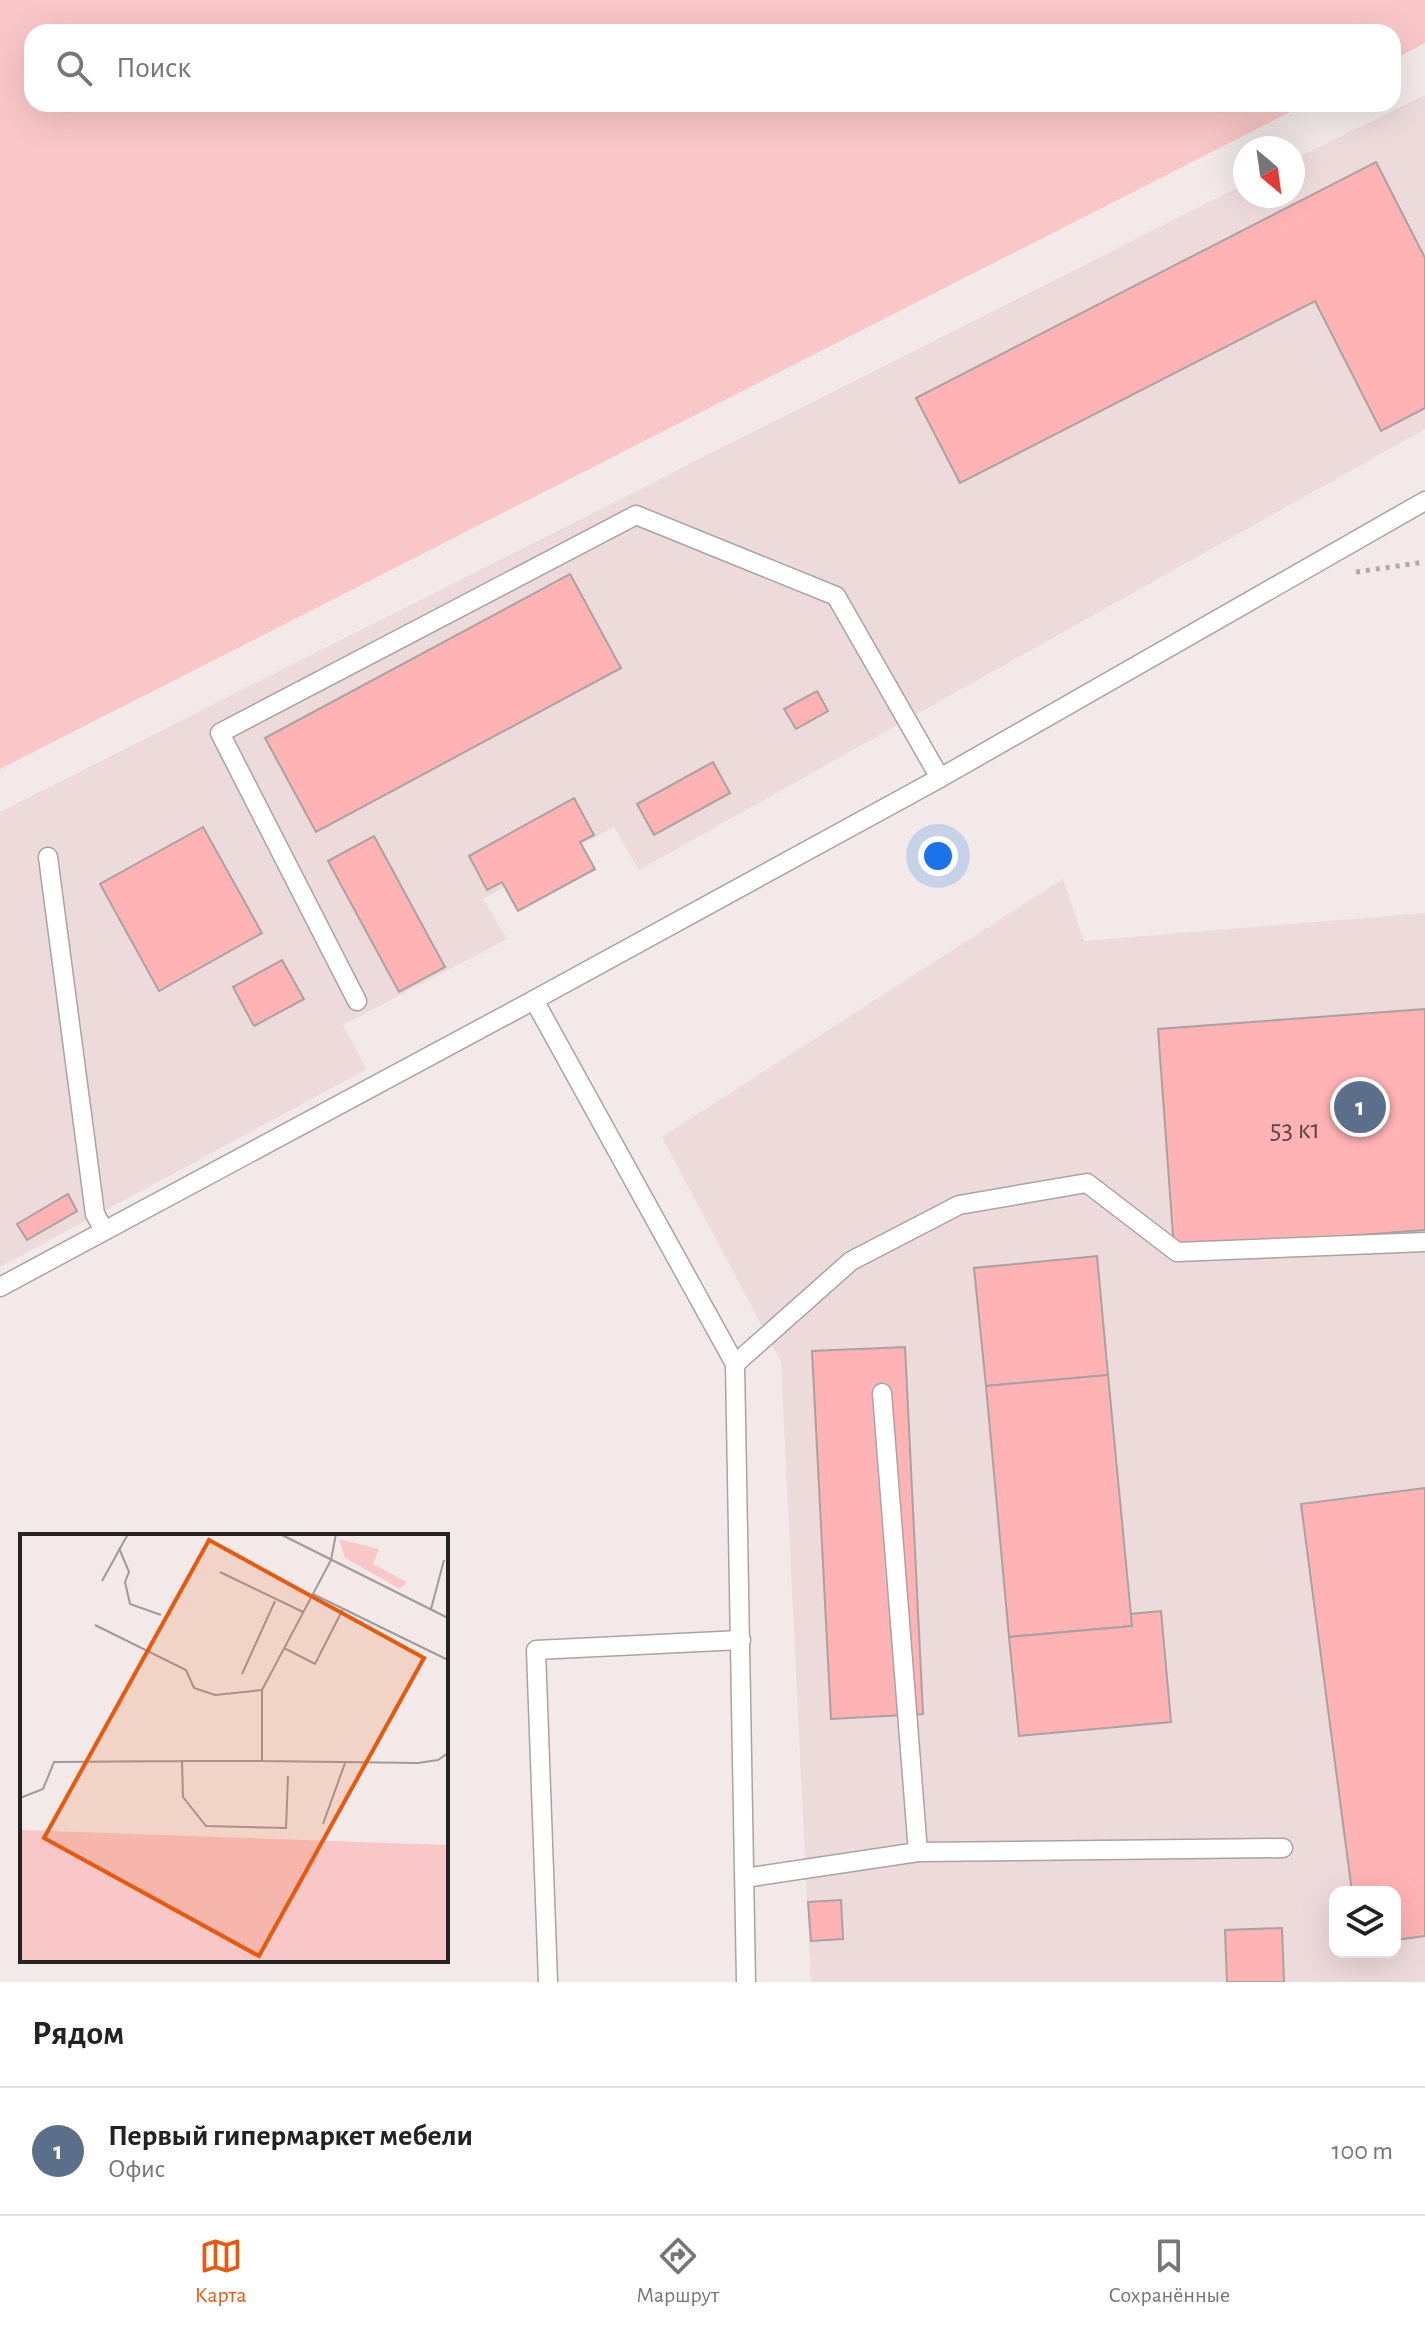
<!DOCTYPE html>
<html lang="ru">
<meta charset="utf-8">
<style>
:root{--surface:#fff;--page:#f2f2f2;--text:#222;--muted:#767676;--line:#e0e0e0;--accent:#ea580c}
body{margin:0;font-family:"Alegreya Sans",sans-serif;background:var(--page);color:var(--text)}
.controls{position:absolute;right:24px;bottom:24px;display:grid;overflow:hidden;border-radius:16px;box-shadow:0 8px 32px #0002}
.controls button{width:72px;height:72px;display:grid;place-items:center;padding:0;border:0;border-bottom:2px solid var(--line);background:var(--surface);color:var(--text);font:40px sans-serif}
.compass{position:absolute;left:1233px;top:136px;width:72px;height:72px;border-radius:50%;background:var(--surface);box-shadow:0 8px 32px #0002;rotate:151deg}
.you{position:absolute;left:938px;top:856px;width:28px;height:28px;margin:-20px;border:6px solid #fff;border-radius:50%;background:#1a73e8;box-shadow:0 0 0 12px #1a73e833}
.badge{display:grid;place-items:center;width:52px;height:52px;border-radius:50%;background:var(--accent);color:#fff;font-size:26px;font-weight:700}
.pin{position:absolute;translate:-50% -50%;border:4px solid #fff;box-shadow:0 2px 8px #0006}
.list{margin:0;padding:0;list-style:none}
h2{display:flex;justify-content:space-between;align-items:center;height:104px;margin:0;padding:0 32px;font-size:34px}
h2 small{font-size:26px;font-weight:400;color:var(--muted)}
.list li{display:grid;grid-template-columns:52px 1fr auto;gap:24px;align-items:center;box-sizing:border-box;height:128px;padding:0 32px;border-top:2px solid var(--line)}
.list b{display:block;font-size:30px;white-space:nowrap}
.list p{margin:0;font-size:26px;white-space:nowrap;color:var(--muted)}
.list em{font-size:26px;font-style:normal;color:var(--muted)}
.icon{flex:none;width:44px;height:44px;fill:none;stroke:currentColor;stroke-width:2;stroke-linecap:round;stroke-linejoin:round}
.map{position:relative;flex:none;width:1425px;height:1982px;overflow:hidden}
.search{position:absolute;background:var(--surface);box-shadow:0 8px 32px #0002;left:24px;right:24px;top:24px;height:88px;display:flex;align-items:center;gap:20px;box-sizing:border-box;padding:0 28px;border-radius:24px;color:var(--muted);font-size:30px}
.sheet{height:232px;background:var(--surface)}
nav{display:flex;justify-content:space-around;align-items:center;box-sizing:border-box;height:112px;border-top:2px solid var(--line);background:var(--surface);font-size:22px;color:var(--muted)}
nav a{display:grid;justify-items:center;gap:4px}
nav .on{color:var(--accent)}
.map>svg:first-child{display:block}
</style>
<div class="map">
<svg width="1425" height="1982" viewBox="0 0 1425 1982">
<rect width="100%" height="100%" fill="#f3e9e9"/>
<g fill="#eddada" fill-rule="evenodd">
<path d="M1425 95V429L639 870 614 827 483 899 507 939 343 1025 367 1069 0 1267V812L1245 184V196H1293V160Z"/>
<path d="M1063 879 1084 941 1425 913V1982H811L781 1362 662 1137ZM1335 1892H1395V1952H1335Z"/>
</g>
<path fill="#f9c7c7" d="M0 0H1425V43L1393 60V32H32V104H1306L0 769Z"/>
<g fill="#ffb3b5" stroke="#aaa1a1" stroke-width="2">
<path d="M1376 162 1425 258V408L1381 431 1315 301 960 483 916 398Z"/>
<path d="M570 574 621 668 316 832 265 738Z"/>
<path d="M817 691 828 711 796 729 784 709Z"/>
<path d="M713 762 730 793 654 835 637 804Z"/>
<path d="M574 798 594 835 580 842 595 869 518 911 502 882 487 890 469 856Z"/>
<path d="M203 827 262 933 159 991 100 884Z"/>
<path d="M374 836 445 967 399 992 328 861Z"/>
<path d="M282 960 304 999 254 1026 233 987Z"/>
<path d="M1425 1009V1230L1174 1249 1158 1029Z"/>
<path d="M68 1194 77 1211 27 1240 17 1224Z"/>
<path d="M1097 1256 1108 1375 986 1386 974 1268Z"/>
<path d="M905 1347 923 1714 831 1719 812 1351Z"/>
<path d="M1108 1375 1132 1626 1009 1637 986 1386Z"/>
<path d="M1425 1488V1936L1395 1940V1892H1352L1301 1504Z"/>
<path d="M1161 1611 1171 1722 1019 1736 1009 1637 1132 1626 1131 1614Z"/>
<path d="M841 1900 843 1939 811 1941 808 1902Z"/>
<path d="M1282 1928 1284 1982H1227L1225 1930Z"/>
</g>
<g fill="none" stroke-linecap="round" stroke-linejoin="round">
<g stroke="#aba2a2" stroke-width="21">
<g id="lane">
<path d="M940 778 1425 501"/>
<path d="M48 857 95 1214 104 1230"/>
<path d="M357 1001 220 733 636 515 836 596 940 778 534 1000 735 1364 746 1982"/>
<path d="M0 1287 534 1000"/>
<path d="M735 1364 851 1261 959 1205 1087 1183 1177 1252 1425 1242"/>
<path d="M882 1393 918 1852"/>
<path d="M745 1878 918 1852 1283 1848"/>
<path d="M548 1982 536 1650 741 1640"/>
</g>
</g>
<path stroke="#b0a8a8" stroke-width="5" stroke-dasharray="4 6" stroke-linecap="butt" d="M1356 572 1425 562"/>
<use href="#lane" stroke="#fff" stroke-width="18"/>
</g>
<g text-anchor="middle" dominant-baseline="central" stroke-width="8" stroke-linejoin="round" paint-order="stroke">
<g font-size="28" fill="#5d4748">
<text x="1295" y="1130">53 к1</text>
</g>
</g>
<g transform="translate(20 1534)">
<rect width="428" height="428" fill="#f3e9e9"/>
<path d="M319 5 359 15 353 30 387 48 380 55 325 24ZM0 296 428 311V428H0Z" fill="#f9c7c7"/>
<path fill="none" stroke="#a19a9a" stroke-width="2" d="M260 0 428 84M99 14 109 38 105 48 110 70 141 81M200 38 283 78M82 47 108 0M293 60 428 126M411 75 424 26M75 91 166 136 174 154 195 161 242 156M264 114 295 130 323 75M222 140 255 67M242 227 398 229 418 226 428 219M268 242 266 294 186 292 163 263 162 227H242V156L311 26 316 0M0 264 23 255 34 228 162 227M303 290 325 229"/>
<path fill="#e8590c" fill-opacity="0.15" stroke="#e8590c" stroke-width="4" d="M189 6 404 124 239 422 24 304Z"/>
<rect width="428" height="428" fill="none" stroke="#272323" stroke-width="4"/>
</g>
</svg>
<div class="controls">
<button><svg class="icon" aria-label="layers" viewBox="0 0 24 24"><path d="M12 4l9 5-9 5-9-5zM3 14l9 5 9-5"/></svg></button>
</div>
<svg class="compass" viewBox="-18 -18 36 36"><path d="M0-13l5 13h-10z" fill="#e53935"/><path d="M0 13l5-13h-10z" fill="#767676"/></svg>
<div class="you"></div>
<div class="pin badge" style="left:1360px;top:1107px;background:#5c6f8a">1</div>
<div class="search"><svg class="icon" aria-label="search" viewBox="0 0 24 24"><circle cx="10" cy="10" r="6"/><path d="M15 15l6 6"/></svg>Поиск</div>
</div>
<section class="sheet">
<h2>Рядом<small></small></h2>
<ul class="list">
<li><span class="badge" style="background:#5c6f8a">1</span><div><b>Первый гипермаркет мебели</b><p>Офис</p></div><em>100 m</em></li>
</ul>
</section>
<nav>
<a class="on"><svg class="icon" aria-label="map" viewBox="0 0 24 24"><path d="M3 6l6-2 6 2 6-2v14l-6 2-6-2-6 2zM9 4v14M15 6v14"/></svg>Карта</a>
<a><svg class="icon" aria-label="directions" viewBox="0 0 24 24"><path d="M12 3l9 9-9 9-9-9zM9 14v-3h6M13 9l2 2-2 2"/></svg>Маршрут</a>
<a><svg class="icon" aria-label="saved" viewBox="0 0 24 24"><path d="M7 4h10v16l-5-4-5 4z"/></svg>Сохранённые</a>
</nav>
